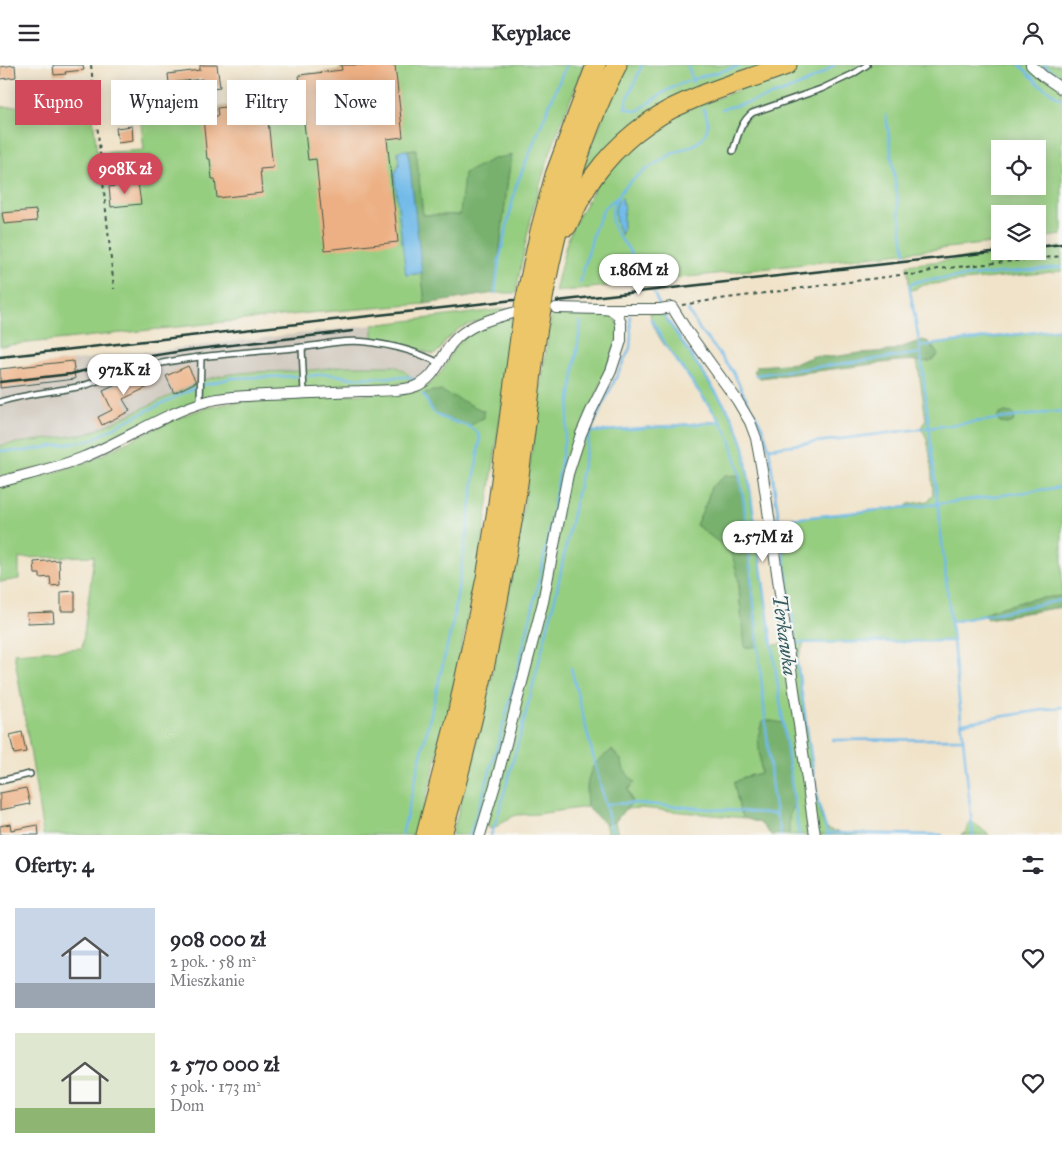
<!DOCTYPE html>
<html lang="pl">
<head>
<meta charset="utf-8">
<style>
  :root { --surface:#fff; --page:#f7f7f7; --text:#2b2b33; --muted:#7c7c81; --accent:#d1495b }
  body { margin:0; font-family:"IM FELL Great Primer",serif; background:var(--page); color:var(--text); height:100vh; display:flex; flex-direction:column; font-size:19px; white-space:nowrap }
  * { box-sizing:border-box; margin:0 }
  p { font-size:16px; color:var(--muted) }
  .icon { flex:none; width:28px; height:28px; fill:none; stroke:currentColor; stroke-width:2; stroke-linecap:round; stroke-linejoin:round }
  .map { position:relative; height:770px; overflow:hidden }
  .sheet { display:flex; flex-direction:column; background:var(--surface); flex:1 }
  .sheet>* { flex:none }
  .banner { position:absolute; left:15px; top:15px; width:500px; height:45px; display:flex; gap:10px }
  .controls { position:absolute; left:991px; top:75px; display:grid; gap:10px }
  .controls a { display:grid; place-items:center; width:55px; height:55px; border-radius:0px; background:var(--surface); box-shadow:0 2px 12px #0003; font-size:25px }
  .price { position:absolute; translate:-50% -42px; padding:0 11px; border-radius:18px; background:#fff; color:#222; font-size:16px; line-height:32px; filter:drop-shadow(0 1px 2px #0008) }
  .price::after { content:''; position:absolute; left:50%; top:30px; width:15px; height:11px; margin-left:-8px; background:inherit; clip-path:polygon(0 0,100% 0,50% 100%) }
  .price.selected { background:var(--accent); color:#fff }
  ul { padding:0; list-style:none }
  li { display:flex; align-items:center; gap:15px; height:125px; padding:0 15px }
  li span { display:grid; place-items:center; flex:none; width:140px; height:100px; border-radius:0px; color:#555 }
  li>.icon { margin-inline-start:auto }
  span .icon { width:60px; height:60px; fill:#fffc; stroke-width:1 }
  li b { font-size:21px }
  h2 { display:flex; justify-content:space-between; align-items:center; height:60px; padding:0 15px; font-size:21px }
  .pill { padding:0 18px; border-radius:0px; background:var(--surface); box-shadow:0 2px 12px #0003; font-size:18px; line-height:45px }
  .pill.selected { background:var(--accent); color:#fff }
  header { display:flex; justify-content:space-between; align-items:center; height:65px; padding:0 15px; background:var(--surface); font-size:22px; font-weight:800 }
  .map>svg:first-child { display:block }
</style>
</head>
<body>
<header><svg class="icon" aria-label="menu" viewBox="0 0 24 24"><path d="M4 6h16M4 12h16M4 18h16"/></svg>Keyplace<svg class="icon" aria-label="person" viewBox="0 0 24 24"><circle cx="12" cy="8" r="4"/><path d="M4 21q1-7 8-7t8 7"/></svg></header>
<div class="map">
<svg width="1062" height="770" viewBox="0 0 1062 770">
  <rect width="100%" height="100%" fill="#f6f6f2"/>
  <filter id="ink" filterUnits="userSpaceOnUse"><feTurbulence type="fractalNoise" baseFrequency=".02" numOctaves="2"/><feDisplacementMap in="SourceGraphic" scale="10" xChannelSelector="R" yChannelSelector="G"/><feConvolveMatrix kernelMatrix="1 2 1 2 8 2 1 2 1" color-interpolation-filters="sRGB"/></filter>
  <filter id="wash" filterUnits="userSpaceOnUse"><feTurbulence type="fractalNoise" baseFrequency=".0096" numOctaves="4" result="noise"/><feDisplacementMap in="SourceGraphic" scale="20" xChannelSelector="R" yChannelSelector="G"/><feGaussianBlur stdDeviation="1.12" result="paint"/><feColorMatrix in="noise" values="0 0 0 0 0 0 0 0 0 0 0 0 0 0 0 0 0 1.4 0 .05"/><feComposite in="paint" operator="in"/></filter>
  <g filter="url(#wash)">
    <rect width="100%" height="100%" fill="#f0e3c9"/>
    <path fill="#cbc3b8" d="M373,260V274L429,287L425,295L429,299L430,303L428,306L419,313L413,315L405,305L400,302L393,301H343L303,306L236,308L218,311L204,315L87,369L0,379V304Z"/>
    <g fill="#96ce80" stroke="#5a865a" fill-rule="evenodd">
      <path d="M341,0H585C565,45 547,93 534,141C527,170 521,199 516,228H495L508,112L512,90L460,150H423L415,84L398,86L406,210L422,208L425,239L309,248L0,281V42L57,39V45L92,42L97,88L144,85L140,50L254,39L256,48L302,43L299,10L341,5Z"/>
      <path d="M626,0H772L691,29L582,116C582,103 589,88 594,75C604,50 614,24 626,0Z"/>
      <path d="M800,0H1062V170L1038,173V149H1000V177L555,227L566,180L573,161L608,100L668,52L772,12ZM1000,84H1038V121H1000Z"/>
      <path d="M1062,182V206L923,220L918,221L916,224L910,225L907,200L1026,186H1038V185Z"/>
      <path d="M513,243L460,263L446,275L440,285L434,289L373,274V260Z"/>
      <path d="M611,245L621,266L582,369L590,367L720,356C708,339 696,322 683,305C672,290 652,267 650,248L662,247L728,345L736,360L744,382L772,580L796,578L780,455L905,442L909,439L928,436L933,430C932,416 931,382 925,369C923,366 922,366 920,364L926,355L919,306L917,296L922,297L938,289L931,280L1062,264V531L1033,534L991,545L984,550L951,557L953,576L804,578L797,597L818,738C819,744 822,757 826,762C834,770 865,768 877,769L865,770H788L789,768V751L795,739L783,658L761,696V708L744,712L734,718L740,746L744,753L641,743L625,744L632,738L628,724L635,718L623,705L621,695L586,727L587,742L537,749L516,750L502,757L493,765L484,760L480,770H452C480,668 504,564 521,459C532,388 541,317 552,246ZM739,410L740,539C739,527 738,497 731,488C721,477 707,469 696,460L707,436L711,422Z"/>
      <path d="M512,252L505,319L481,487L449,643L428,727L415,770H43L34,709L14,588L82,583L94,491L19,493V514L0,517V421L46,410L90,396L143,369L190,348L207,343L235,337L415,326C431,320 440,311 448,296C450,291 452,286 455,282C468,265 492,257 512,252Z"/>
      <path d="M343,301H393C403,303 407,308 413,315L398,319L356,323L228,329L81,389L46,401L0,412V380L87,369L204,315C235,305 268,307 300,306C314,305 329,303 343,301Z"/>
      <path d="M615,757L618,770H608L605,759Z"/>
      <path d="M972,757L977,760L989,770H961L966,767L968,759Z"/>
    </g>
    <g fill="#78b16e" stroke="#4c7751">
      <path d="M416,84L423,150H460L464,108L493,94L512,90L508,112L495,228L425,239L408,85Z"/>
      <path d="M923,275L929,277L933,284L938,289C932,298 925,297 916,296C911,295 905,296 899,296L760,313L756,310L754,305L757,301L797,298L813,291L832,292L860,288L890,286Z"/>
      <path d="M432,326H441L484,346V353L479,355L469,362L444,354L434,348L423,329Z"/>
      <path d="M1005,347L1012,348L1015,352L1013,357L1008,359L1000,358L997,354L998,350Z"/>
      <path d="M739,410L744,439L759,581L745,583L740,539L739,515L732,490L721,479L696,460L707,436L711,422L725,411Z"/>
      <path d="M1062,531V542L987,554L984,550L991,545L1033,534Z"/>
      <path d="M766,655L783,658L795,739L789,751V768L788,770H771L760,758L744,753L740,746L734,718L744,712L761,708L758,672L762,656Z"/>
      <path d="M612,685L621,695L624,705L635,718L628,724L632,738L625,744L615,757L605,759L587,742C586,728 586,709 596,698C600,693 607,689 612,685Z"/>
    </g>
    <g fill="#71bae9" stroke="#487c8e">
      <path d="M408,85L422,208L406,210L394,109L399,100L398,86Z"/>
      <path d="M622,132L623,139L625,142L623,151V166L621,170C615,158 611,141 622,132Z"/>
    </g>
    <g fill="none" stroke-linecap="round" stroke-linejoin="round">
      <g stroke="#71bae9" stroke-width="2.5">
        <path d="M642,0L627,35L625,43L638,46C646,40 654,34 663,28C686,14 714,8 740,1L738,0"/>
        <path d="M688,0L693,17"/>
        <path d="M1020,0L1039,19L1062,35"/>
        <path d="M1044,0L1062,14"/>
        <path d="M722,44C759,35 803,25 834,0"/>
        <path d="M886,50L905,188"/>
        <path d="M645,216C640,206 635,195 629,185C623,175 614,169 612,156C608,125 647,103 670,90C678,85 694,82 701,75C709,66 710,54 703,44"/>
        <path d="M580,218L595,163L604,143L615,134"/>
        <path d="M495,228L499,196L516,121L566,0"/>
        <path d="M654,228L659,239"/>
        <path d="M688,245L700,265L719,288L733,307L742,325L763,364L769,383L796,578L797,597L818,738L828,770"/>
        <path d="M662,247L728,345L736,360L744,382L799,770"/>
        <path d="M651,254L667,282L721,357L730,374L738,402L744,439L773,732L781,770"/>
        <path d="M920,281L1062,264"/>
        <path d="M756,310L921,288"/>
        <path d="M308,311L327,309L336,310L351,313L403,312H410L413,315"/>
        <path d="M203,320L232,313L297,311"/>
        <path d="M590,367L721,357"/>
        <path d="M769,383L1062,346"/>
        <path d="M0,386H24L92,375L120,359L196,322"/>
        <path d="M780,455L938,439L1062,422"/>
        <path d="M951,557L1062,535"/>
        <path d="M796,578L953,576"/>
        <path d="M571,603L613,770"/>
        <path d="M962,658L1062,642"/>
        <path d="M833,675L963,674"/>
        <path d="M606,739L632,738L777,749"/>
        <path d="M829,768L942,770"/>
        <path d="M402,770L453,556L466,475L480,373C474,356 449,359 436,349C430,344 427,335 423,329"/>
        <path d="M470,770C500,679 524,586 544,492C560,414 570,335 581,257"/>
        <path d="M491,770L497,754L521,667L555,534L590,367L630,283L631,270L630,251"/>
        <path d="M973,770L953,576L920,281L909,220L919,216L1062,202"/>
      </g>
    </g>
    <g id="blocks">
      <g fill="#edb084">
        <path d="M15,0L16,12L0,14V2Z"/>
        <path d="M53,0H83L84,5L65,7L66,9L54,10Z"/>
        <path d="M200,0H217L220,22L203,24L202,14L169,18L168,9L200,5Z"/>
        <path d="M341,0H395L403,72L387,74L398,177L325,185L316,94L308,95L299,10L342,5Z"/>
        <path d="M254,39L255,48L267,46L273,103L260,104L262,128L217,133L215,114H212L210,94H207L203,53L218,51L217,43Z"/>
        <path d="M132,61L133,76L118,78L116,63Z"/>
        <path d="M138,118L141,139L111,142L109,122Z"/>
        <path d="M36,145L37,156L4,159L2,148Z"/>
        <path d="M73,296L75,314L0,323V304Z"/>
        <path d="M188,301L196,317L174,328L166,311Z"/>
        <path d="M148,307L154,319L123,334L130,346L102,360L98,352L112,345L103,326L133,312L134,314Z"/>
        <path d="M59,495L60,520L51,521L50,512L40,513V509H35L34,497Z"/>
        <path d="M75,526V546H61V527Z"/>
        <path d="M53,547L54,557L28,558L27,548Z"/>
        <path d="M22,667L26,687L14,689L10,670Z"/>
        <path d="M26,723L30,739L0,745V728Z"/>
        <path d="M10,759L11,765L38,760L39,770H0V761Z"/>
      </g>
    </g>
  </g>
  <g filter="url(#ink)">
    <use href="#blocks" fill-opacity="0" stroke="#3e564a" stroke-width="1"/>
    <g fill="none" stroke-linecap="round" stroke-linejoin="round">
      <g stroke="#3e564a" stroke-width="8">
        <g id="lane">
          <path d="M733,86C738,71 740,58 752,48L821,24L853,9L867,0"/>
          <path d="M302,282L304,328"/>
          <path d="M0,337C28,328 54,327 82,321C91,319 99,315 107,312C119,308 132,305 144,302C196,289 250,288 303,282C324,280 345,274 367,277C392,280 418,287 439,298"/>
          <path d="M200,339L201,292"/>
          <path d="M0,716L30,709"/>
        </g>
      </g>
      <g stroke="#3e564a" stroke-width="12">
        <g id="street">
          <path d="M1031,0L1043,11L1062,24"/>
          <path d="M608,244H660L672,242L687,266L737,335L750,357L756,373L763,411L815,770"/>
          <path d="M0,417C28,409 57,403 84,392C126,375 164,348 208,336C226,331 247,331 265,330C297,329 328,327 360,326C376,325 402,327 416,321C435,314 441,292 452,278C467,260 491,254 512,248"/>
          <path d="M480,770L496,717L543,537L568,409L581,369L591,346L611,306L621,276V259L618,250L611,245L603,244L556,243"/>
        </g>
      </g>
      <g stroke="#3e564a" stroke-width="21">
        <g id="highway">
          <path d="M567,161C575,144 583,126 594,111C617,79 650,52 686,37C718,22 753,13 787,0"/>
          <path d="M426,770L456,655L486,513L498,438L524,242L540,166L555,110L596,0"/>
          <path d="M442,770C473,662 497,551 515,440C520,404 525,369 529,333C532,310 534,286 538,262C553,172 575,82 617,0"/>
        </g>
      </g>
      <g stroke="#3e564a" stroke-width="2" stroke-dasharray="4 4" stroke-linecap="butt">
        <path d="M91,0L114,224"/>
        <path d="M682,240L713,235L908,209L916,210L938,204L1062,191"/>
      </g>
      <use href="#lane" stroke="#fff" stroke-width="5"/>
      <use href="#street" stroke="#fff" stroke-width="10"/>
      <use href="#highway" stroke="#ecc669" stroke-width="19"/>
      <g stroke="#1f3d34" stroke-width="2.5">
        <path d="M1038,182L1062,179"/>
        <path d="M557,236L1001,186"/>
        <path d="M0,292L514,235"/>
        <path d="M0,317L71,309L126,295L189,285L353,266"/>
      </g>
    </g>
  </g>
  <g text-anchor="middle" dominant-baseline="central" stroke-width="4.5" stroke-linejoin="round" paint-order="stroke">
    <g font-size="20" font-style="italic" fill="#345c61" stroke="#f6f6f2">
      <text transform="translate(785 570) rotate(82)">Terkawka</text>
    </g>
  </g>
</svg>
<div class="controls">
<a><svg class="icon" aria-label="locate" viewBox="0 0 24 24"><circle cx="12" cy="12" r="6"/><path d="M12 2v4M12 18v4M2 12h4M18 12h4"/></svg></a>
<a><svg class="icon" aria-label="layers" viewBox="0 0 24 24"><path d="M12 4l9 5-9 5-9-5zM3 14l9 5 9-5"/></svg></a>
</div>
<b class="price selected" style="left:125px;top:130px">908K zł</b>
<b class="price" style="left:639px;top:231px">1.86M zł</b>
<b class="price" style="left:124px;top:331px">972K zł</b>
<b class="price" style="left:763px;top:498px">2.57M zł</b>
<div class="banner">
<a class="pill selected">Kupno</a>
<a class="pill">Wynajem</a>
<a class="pill">Filtry</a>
<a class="pill">Nowe</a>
</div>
</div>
<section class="sheet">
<h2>Oferty: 4<svg class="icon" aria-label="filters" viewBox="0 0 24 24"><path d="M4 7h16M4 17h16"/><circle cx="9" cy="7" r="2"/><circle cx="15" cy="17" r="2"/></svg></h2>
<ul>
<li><span style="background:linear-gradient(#c9d6e8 75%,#9aa5b1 0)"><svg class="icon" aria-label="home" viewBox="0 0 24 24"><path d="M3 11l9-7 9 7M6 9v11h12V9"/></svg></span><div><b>908 000 zł</b><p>2 pok. · 58 m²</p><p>Mieszkanie</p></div><svg class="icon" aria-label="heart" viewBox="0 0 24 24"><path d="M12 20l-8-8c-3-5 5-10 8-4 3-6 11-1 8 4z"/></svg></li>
<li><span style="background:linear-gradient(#dfe7d0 75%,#8fb573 0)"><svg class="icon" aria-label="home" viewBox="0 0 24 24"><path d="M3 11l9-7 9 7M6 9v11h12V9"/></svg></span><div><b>2 570 000 zł</b><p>5 pok. · 173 m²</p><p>Dom</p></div><svg class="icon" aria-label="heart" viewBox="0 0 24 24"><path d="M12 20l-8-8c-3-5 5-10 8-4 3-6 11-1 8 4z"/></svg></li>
</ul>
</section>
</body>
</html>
